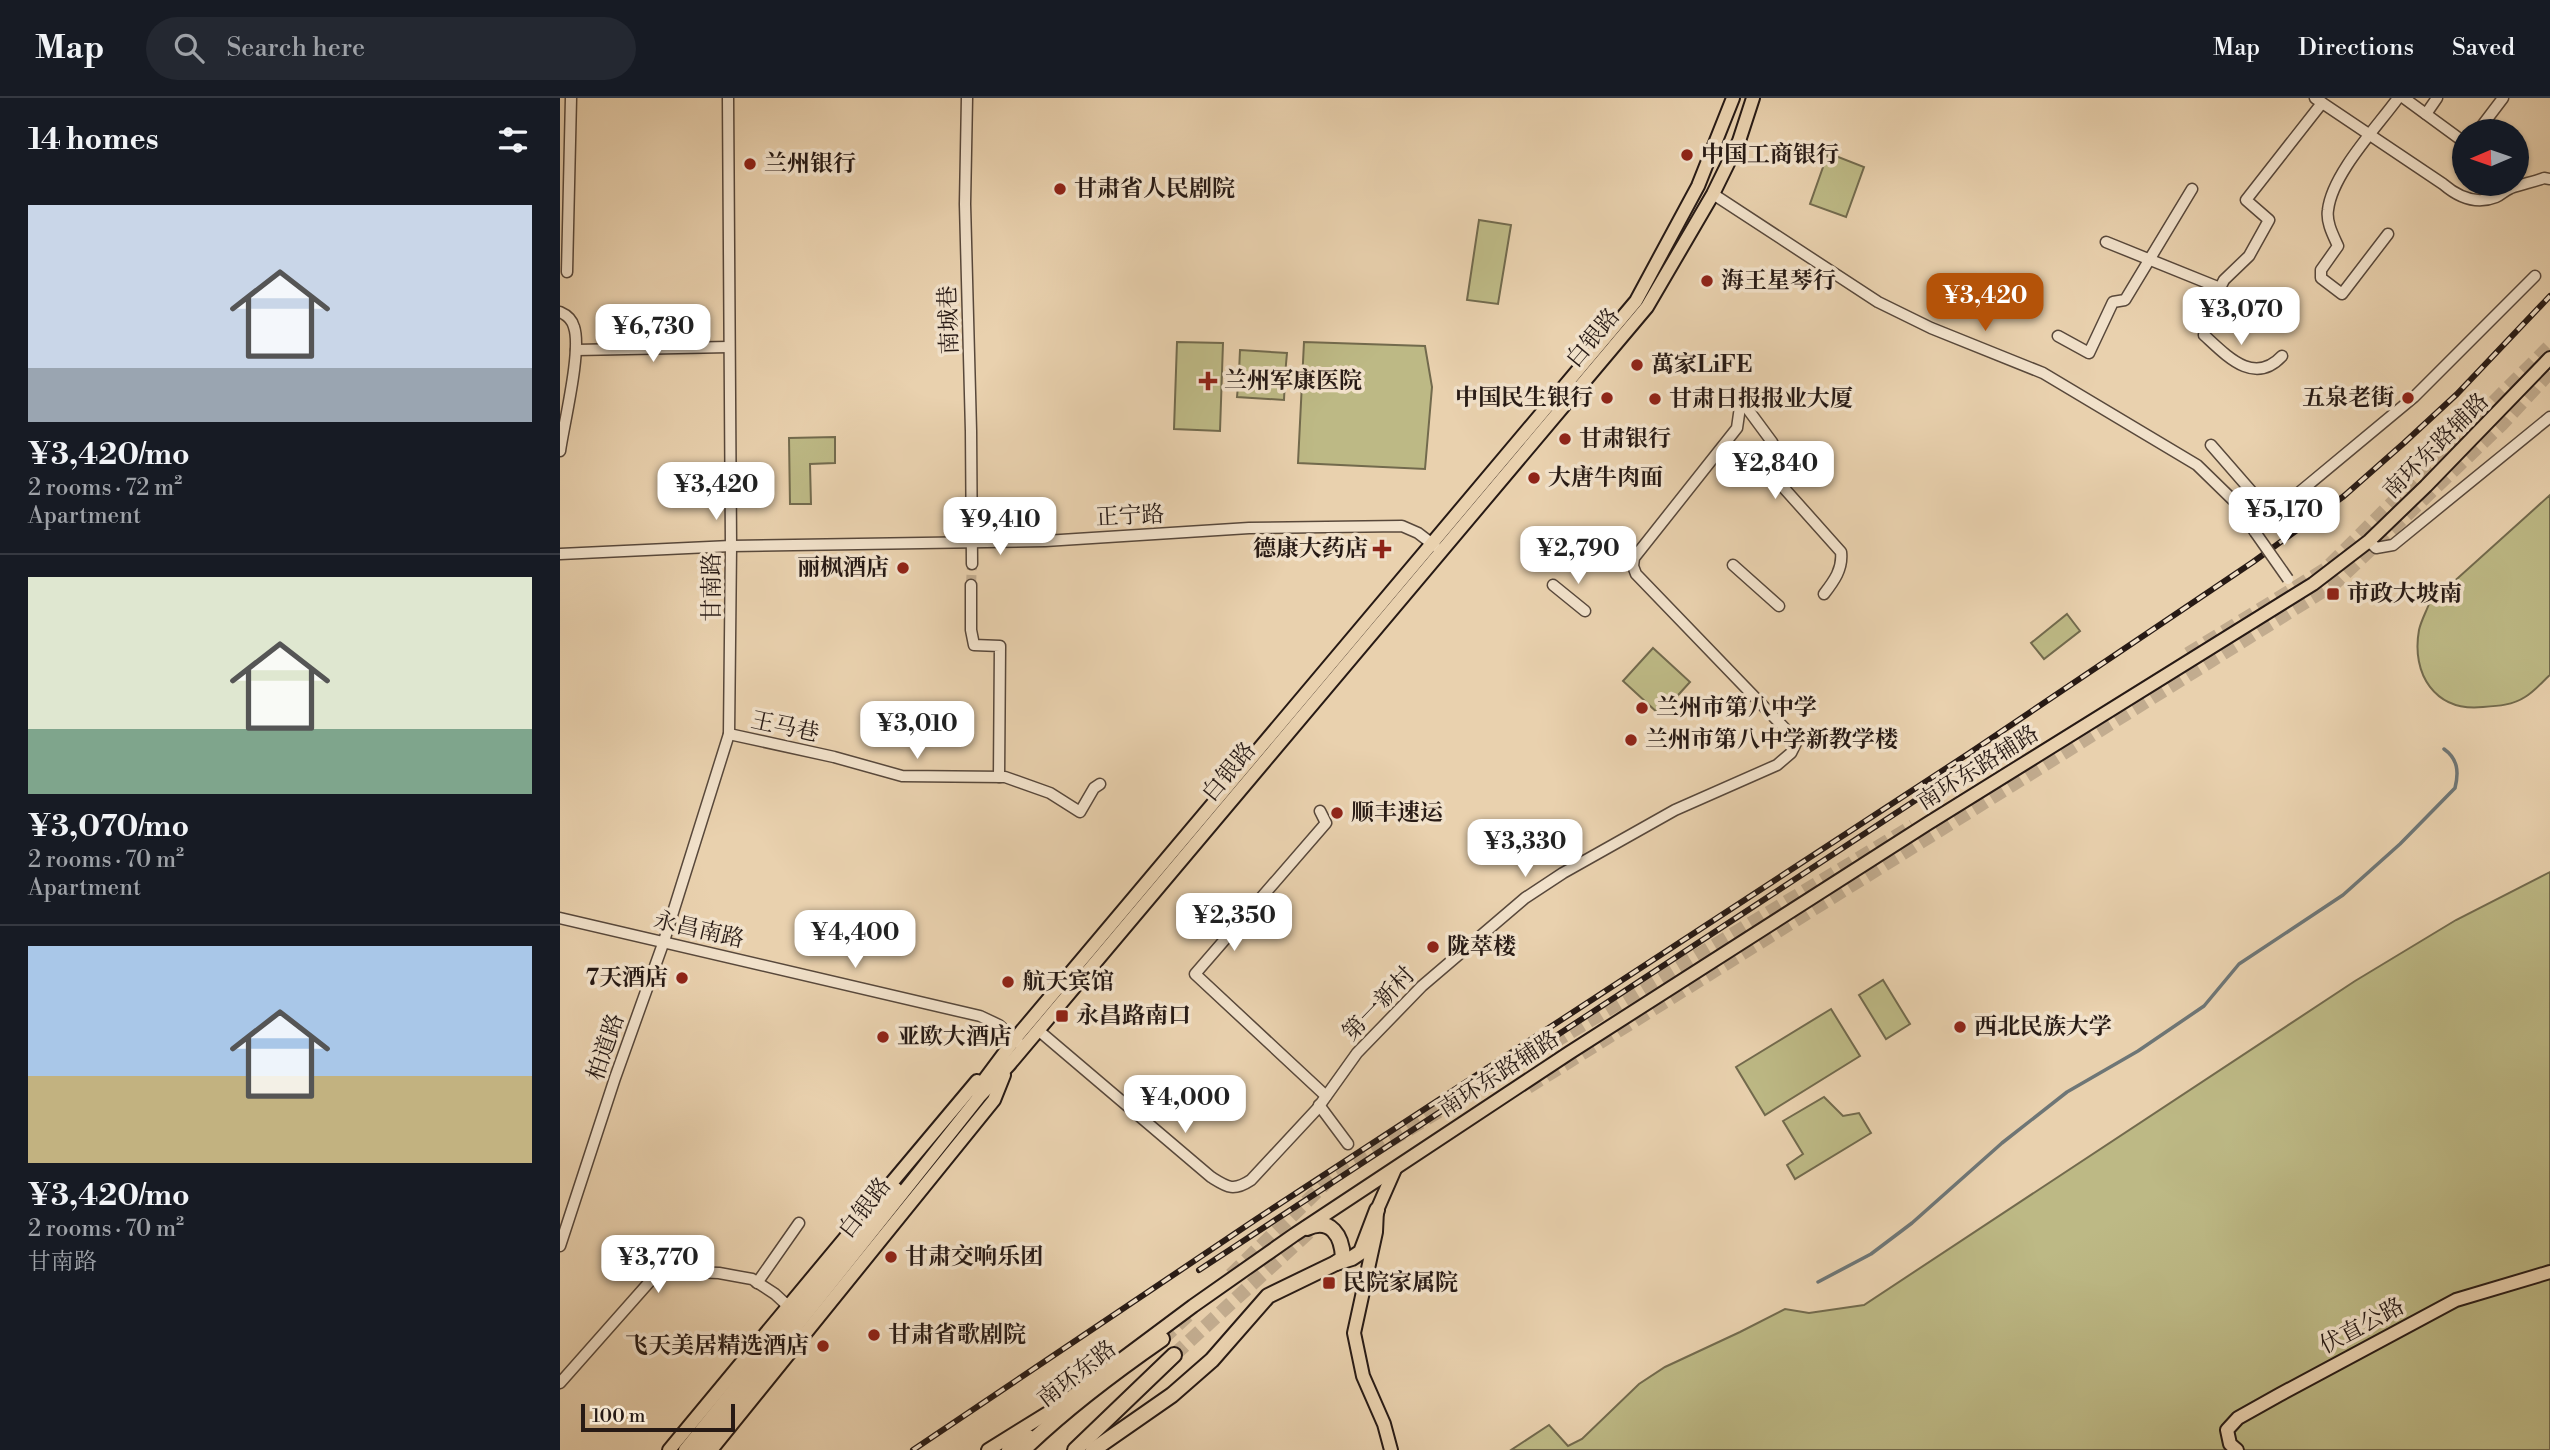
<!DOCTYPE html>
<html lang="en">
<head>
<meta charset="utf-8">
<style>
  :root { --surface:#171b24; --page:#242831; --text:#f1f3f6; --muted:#9ea1a6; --line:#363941; --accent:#b45309 }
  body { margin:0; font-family:"Libre Bodoni","Noto Serif SC",serif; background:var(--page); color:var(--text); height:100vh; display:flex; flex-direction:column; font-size:26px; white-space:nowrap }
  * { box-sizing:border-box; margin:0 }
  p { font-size:23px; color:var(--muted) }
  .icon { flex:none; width:38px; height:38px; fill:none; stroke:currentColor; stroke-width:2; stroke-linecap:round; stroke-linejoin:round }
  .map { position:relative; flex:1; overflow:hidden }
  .side { display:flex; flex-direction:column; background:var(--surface); width:560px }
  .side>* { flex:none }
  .needle { width:46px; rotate:268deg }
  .tools { position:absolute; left:1892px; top:21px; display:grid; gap:14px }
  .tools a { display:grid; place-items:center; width:77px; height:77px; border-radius:50%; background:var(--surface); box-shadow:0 2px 5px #0004; font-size:35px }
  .scale { position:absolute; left:21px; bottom:18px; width:154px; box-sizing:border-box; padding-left:7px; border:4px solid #271a15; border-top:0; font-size:19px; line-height:24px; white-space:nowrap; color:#271a15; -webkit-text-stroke:5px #f1e1ca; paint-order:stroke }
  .price { position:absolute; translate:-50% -60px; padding:0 16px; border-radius:14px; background:#fff; color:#222; font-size:23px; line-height:46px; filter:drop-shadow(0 2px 4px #0008) }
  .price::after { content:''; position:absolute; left:50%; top:42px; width:21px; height:16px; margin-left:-10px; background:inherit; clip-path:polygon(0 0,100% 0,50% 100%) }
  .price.selected { background:var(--accent); color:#fff }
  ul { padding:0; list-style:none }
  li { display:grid; align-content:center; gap:14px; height:371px; padding:0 28px }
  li+li { border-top:2px solid var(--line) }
  li span { display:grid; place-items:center; height:217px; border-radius:0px; color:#555 }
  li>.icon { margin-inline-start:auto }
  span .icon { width:126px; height:126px; fill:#fffc; stroke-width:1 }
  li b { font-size:30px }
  h2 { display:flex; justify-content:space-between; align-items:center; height:84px; padding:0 28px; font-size:30px }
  header { display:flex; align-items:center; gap:42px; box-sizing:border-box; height:98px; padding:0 35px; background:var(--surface); border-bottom:2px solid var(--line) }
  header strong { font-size:33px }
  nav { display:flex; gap:38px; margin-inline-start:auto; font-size:24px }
  .search { width:490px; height:63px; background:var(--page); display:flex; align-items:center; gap:18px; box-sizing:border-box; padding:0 24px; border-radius:38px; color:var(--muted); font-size:26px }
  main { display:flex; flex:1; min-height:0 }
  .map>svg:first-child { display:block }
</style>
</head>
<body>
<header>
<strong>Map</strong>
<div class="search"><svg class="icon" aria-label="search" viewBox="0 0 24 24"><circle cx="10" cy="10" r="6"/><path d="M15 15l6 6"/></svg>Search here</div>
<nav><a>Map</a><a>Directions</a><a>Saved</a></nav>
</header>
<main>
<section class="side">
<h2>14 homes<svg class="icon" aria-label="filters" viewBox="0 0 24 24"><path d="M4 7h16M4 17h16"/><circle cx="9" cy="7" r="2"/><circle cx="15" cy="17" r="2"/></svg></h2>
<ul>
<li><span style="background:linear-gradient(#c9d6e8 75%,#9aa5b1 0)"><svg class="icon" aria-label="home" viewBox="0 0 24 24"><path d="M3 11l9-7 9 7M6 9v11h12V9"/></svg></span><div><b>¥3,420/mo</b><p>2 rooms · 72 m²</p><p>Apartment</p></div></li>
<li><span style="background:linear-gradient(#dfe7d0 70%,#7fa58c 0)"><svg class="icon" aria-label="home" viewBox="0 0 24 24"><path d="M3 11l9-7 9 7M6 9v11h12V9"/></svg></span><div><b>¥3,070/mo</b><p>2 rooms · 70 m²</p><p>Apartment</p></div></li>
<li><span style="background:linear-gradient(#a9c7e8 60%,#c2b280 0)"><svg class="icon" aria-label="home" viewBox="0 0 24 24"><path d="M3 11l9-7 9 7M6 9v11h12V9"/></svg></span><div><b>¥3,420/mo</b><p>2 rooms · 70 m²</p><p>甘南路</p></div></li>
</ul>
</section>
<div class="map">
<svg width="1990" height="1352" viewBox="0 0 1990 1352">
  <rect width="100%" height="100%" fill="#e9d1ae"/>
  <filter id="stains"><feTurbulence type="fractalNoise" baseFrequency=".00286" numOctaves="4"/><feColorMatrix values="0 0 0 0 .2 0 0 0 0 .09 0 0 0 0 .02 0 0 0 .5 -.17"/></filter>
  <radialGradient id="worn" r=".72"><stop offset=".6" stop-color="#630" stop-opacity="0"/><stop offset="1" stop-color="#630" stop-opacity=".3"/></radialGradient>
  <g fill="#bdb985" stroke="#726a4d" stroke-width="2">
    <path d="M1268,55L1304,69L1286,119L1250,106Z"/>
    <path d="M919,122L951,127L938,206L907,202Z"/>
    <path d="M617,244L663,245L660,333L614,331Z"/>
    <path d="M744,244L865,248L872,289L865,371L738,365Z"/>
    <path d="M680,252L727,255L725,277L679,274Z"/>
    <path d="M679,277L725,280L724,302L677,299Z"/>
    <path d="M275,339V365L250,366L251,406H230L229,340Z"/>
    <path d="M1990,397V577C1982,584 1974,594 1965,599C1953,607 1938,608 1923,609C1875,614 1851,576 1859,532C1861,523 1866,514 1869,506Z"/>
    <path d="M1507,516L1520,533L1484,561L1471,545Z"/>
    <path d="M1093,550L1130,584L1100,617L1063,583Z"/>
    <path d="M1990,774V1352H951L989,1327L1008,1348L1022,1341L1079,1286L1105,1269L1180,1234L1225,1211L1249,1215L1304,1207L1795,883L1896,822Z"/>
    <path d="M1323,882L1350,926L1326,941L1299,897Z"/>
    <path d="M1271,911L1300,958L1205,1017L1176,969Z"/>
    <path d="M1264,999L1283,1018L1299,1015L1311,1035L1235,1081L1227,1067L1243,1056L1223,1023Z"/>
  </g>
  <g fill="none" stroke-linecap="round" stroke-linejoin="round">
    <path stroke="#6e7676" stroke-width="3.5" d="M1258,1184L1311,1156L1352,1125L1442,1045L1507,994L1578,953L1644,908L1679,866L1783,797L1840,746L1895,690C1899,674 1898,661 1884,651"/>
    <path stroke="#c2ac8f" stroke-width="10" stroke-dasharray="10 5" stroke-linecap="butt" d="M411,487L412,466"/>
    <g stroke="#c2ac8f" stroke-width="14" stroke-dasharray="14 7" stroke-linecap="butt">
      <path d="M1628,556L1766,471L1990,248"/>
      <path d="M968,989L1774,486L1941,327L1990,274"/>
      <path d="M671,1177L776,1075L1353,728"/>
      <path d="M602,1241L628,1217"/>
      <path d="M614,1257L760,1124"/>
    </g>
    <g stroke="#58483b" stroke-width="13">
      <g id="minor">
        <path d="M407,0L405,106L411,333L412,466"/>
        <path d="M1755,0L1883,86C1898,99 1916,107 1936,99C1941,97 1945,92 1951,90C1962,86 1973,84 1984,80L1990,81"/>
        <path d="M1844,0L1904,44"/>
        <path d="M1866,16L1877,0"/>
        <path d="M1918,33L1943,0"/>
        <path d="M1153,96L1318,204L1371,230L1483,275L1637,367L1675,404L1695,434"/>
        <path d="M1828,136L1782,196L1761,180V172L1778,148C1773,137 1766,124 1768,112C1772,76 1817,29 1838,0"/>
        <path d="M1546,144L1660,190"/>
        <path d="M7,174L11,0"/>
        <path d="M0,214C7,217 12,221 14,229C22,252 4,325 0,353"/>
        <path d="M1498,238L1529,255L1553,204L1565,202L1632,91"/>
        <path d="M16,252L169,249"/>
        <path d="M1722,258C1694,288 1667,258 1644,237L1653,204L1664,182L1689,158L1709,122L1686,102L1762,5"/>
        <path d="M1181,302L1212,344L1218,357L1215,380L1281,454C1283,471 1274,483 1264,496"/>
        <path d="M1651,347L1712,417L1854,299L1975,178"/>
        <path d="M1809,443L1816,450L1833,447L1990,319"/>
        <path d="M0,456L171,448L485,443L689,430L842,428L858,435L875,448"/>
        <path d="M1173,467L1219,508"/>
        <path d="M411,487V532L414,547L440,548L439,679"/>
        <path d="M993,487L1025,513"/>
        <path d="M169,636L274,659L342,678L445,679L490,695L520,714L534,690L540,686"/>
        <path d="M760,713L766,725L635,876L766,998"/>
        <path d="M0,820L420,918L439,927L459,945"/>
        <path d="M478,932L651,1079C667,1089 673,1094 691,1082L757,1011L797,955L862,888L965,800L1003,775L1115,712L1217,667L1231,655L1237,643L1076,476L1073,468L1074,460L1177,330L1181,302"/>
        <path d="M759,1007L788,1046"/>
        <path d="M0,1148L55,980L104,843L169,636L171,448L168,0"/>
        <path d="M197,1185L239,1125"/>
        <path d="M0,1285L92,1181L105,1173L159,1175L192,1181L215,1196L228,1208"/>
      </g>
    </g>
    <g stroke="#271a15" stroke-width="16">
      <g id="major">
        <path d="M416,993L454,942L1076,203L1138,88L1173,0"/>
        <path d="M323,1095L417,983"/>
        <path d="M109,1352L295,1128"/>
        <path d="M125,1352L336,1091"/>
        <path d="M138,1352L419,999L449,967L1087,209L1153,96L1179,43L1193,0"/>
        <path d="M151,1352L434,1002L444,977"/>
        <path d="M428,1352L499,1308L633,1208L734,1137L1009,955L1367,726L1753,486L1809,443L1866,388L1990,260"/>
        <path d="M831,1352L824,1326L803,1278L794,1235L816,1134L817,1112L835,1071"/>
        <path d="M1677,1352L1670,1346L1667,1332L1678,1320L1719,1297L1896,1202L1990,1174"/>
      </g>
    </g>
    <g stroke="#271a15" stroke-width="18">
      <g id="highway">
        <path d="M747,1130C771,1119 782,1138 783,1160L776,1165"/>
        <path d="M449,1352L468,1339"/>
        <path d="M463,1352C506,1310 553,1275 602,1241"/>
        <path d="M515,1352L614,1257"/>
        <path d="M533,1352L612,1297L652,1262L708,1198L776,1165L792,1160L801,1154L817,1112"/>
      </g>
    </g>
    <use href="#minor" stroke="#f1e1ca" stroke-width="10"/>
    <use href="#major" stroke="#e9d1ae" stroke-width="12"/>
    <use href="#highway" stroke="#e9d1ae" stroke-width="14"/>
    <g stroke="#271a15" stroke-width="6">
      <g id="rail">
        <path d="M639,1172L1362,698"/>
        <path d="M353,1352L695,1122L1408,656L1693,464L1784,398L1844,345L1897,296L1990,198"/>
      </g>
    </g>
    <use href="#rail" stroke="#f1e1ca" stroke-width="3.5" stroke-dasharray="10" stroke-linecap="butt"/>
    <g stroke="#58483b" stroke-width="13" stroke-linecap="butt">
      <path id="minor-bridge" d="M1695,434L1728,481"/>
    </g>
    <use href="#minor-bridge" stroke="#f1e1ca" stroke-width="10"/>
  </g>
  <g fill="#8f2418" stroke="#f1e1ca" stroke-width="2.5">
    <circle cx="1127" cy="57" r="7"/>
    <circle cx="190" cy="66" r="7"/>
    <circle cx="500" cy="91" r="7"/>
    <circle cx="1147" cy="183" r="7"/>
    <circle cx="1077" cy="267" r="7"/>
    <path d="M644.5 272.5h7v7h7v7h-7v7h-7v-7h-7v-7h7z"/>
    <circle cx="1047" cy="300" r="7"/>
    <circle cx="1848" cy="300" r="7"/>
    <circle cx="1095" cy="301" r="7"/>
    <circle cx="1005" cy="341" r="7"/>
    <circle cx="974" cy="380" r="7"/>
    <path d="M818.5 440.5h7v7h7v7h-7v7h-7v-7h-7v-7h7z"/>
    <circle cx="343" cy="470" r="7"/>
    <rect x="1766" y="489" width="14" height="14" rx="3.5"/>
    <circle cx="1082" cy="610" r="7"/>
    <circle cx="1071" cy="642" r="7"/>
    <circle cx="777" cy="715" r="7"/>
    <circle cx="873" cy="849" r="7"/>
    <circle cx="122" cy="880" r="7"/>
    <circle cx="448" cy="884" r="7"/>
    <rect x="495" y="911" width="14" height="14" rx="3.5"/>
    <circle cx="1400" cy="929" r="7"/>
    <circle cx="323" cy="939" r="7"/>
    <circle cx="331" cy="1159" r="7"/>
    <rect x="762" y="1178" width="14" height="14" rx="3.5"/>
    <circle cx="314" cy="1237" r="7"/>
    <circle cx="263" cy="1248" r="7"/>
  </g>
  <g text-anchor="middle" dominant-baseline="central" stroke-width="7" stroke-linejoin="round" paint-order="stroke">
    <g font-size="23" font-weight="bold" fill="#271a15" stroke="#f1e1ca" text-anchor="start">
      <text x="1141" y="57">中国工商银行</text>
      <text x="204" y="66">兰州银行</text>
      <text x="514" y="91">甘肃省人民剧院</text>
      <text x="1161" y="183">海王星琴行</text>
      <text x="1091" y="267">萬家LiFE</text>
      <text x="664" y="283">兰州军康医院</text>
      <text x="1033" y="300" text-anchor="end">中国民生银行</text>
      <text x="1834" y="300" text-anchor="end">五泉老街</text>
      <text x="1109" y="301">甘肃日报报业大厦</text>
      <text x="1019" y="341">甘肃银行</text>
      <text x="988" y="380">大唐牛肉面</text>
      <text x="808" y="451" text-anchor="end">德康大药店</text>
      <text x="329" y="470" text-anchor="end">丽枫酒店</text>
      <text x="1787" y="496">市政大坡南</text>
      <text x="1096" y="610">兰州市第八中学</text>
      <text x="1085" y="642">兰州市第八中学新教学楼</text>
      <text x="791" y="715">顺丰速运</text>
      <text x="887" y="849">陇萃楼</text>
      <text x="108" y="880" text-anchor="end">7天酒店</text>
      <text x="462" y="884">航天宾馆</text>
      <text x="516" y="918">永昌路南口</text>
      <text x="1414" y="929">西北民族大学</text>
      <text x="337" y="939">亚欧大酒店</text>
      <text x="345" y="1159">甘肃交响乐团</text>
      <text x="783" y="1185">民院家属院</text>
      <text x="328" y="1237">甘肃省歌剧院</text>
      <text x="249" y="1248" text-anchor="end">飞天美居精选酒店</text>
    </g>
    <g font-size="23" fill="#271a15" stroke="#f1e1ca">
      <text transform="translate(389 222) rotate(-92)">南城巷</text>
      <text transform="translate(1033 240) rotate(-50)">白银路</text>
      <text transform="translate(1876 348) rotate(-45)">南环东路辅路</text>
      <text transform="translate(570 418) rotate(-3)">正宁路</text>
      <text transform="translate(152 489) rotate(-90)">甘南路</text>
      <text transform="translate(225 629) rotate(12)">王马巷</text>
      <text transform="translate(1418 670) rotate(-32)">南环东路辅路</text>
      <text transform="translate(669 674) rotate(-50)">白银路</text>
      <text transform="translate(139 832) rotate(13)">永昌南路</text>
      <text transform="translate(819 906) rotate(-46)">第一新村</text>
      <text transform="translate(46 949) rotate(-71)">柏道路</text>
      <text transform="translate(939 976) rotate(-33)">南环东路辅路</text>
      <text transform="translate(305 1110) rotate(-52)">白银路</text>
      <text transform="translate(1802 1228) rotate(-28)">伏直公路</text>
      <text transform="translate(517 1276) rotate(-38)">南环东路</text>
    </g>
  </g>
  <rect width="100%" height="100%" filter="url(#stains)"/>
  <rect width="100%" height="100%" fill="url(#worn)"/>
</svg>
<div class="tools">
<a><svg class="needle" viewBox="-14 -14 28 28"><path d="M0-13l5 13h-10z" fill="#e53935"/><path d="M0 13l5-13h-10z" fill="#9ea1a6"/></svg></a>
</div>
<div class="scale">100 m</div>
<b class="price selected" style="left:1425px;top:235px">¥3,420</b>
<b class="price" style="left:1681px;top:249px">¥3,070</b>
<b class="price" style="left:93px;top:266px">¥6,730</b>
<b class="price" style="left:1215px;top:403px">¥2,840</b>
<b class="price" style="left:156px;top:424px">¥3,420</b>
<b class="price" style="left:1724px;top:449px">¥5,170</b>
<b class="price" style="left:440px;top:459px">¥9,410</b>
<b class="price" style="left:1018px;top:488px">¥2,790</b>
<b class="price" style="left:357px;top:663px">¥3,010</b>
<b class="price" style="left:965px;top:781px">¥3,330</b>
<b class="price" style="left:674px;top:855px">¥2,350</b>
<b class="price" style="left:295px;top:872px">¥4,400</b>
<b class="price" style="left:625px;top:1037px">¥4,000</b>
<b class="price" style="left:98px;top:1197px">¥3,770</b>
</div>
</main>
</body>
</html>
